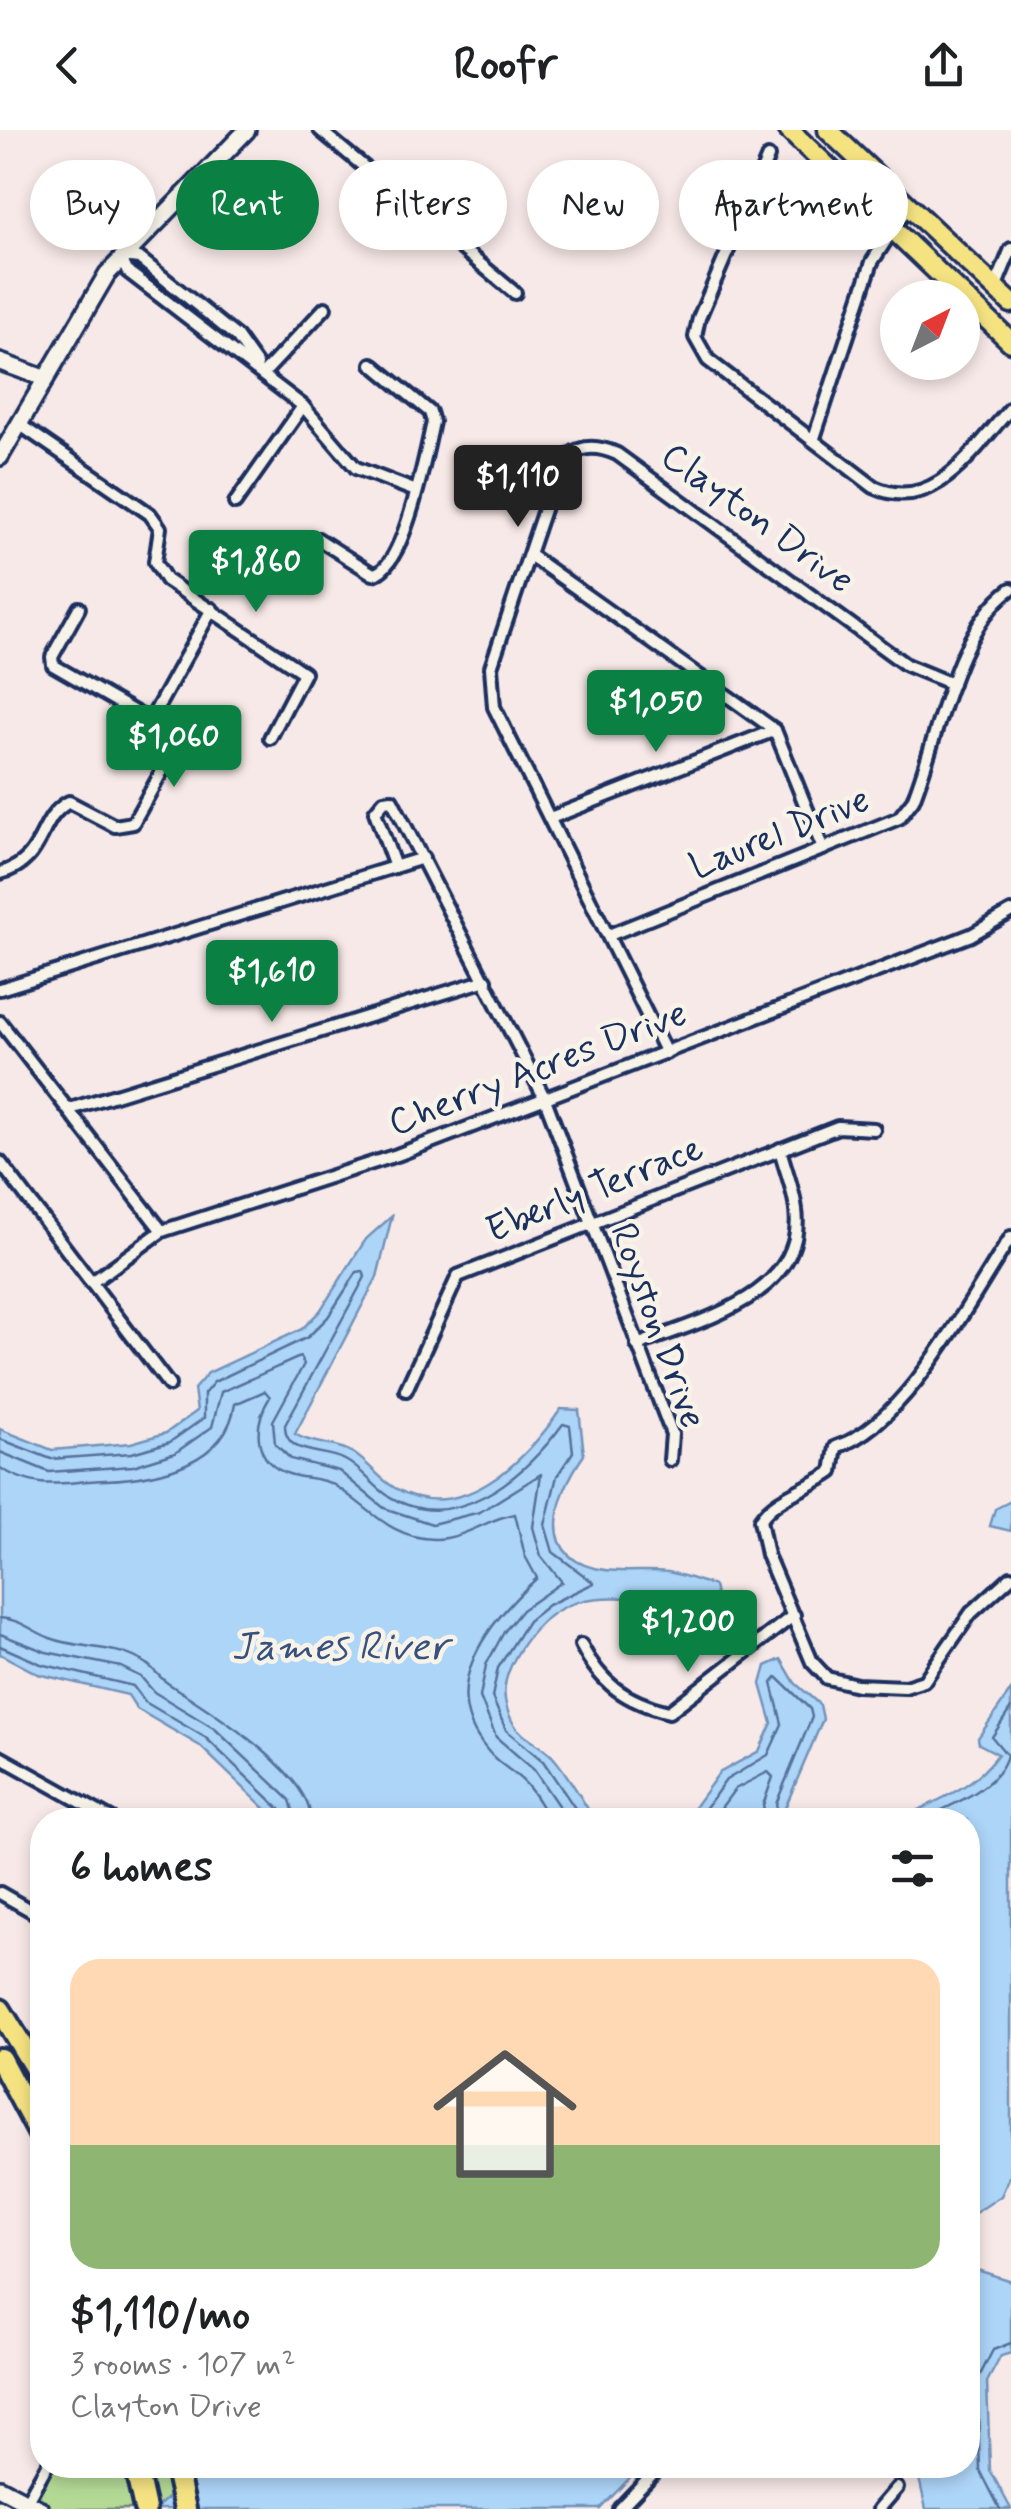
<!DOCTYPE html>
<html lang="en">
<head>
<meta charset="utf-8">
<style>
  :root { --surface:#fff; --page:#f6f6f6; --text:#202124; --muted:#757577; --line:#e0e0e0; --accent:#0b8043 }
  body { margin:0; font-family:Mynerve,sans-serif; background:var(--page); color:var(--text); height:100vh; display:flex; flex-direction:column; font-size:38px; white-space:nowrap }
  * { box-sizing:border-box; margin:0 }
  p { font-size:32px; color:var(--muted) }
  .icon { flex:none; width:55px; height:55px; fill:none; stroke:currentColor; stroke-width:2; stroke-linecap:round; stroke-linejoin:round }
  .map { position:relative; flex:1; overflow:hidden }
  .sheet { position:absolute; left:30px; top:1678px; width:950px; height:670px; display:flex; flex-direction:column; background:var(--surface); border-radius:40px; box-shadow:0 5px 15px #0003 }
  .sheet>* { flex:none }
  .banner { position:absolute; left:30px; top:30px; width:952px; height:90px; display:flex; gap:20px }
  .needle { width:65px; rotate:42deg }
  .tools { position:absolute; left:880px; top:150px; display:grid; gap:20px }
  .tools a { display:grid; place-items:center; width:100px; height:100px; border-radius:50%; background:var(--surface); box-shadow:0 5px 15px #0003; font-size:50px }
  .price { position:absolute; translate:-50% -85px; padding:0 22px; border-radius:10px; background:var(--accent); color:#fff; font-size:32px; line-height:65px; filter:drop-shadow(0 2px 5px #0008) }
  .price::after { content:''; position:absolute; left:50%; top:60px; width:30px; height:22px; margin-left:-15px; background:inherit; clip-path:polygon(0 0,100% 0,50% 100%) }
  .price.current { background:#222; color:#fff }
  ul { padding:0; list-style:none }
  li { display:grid; align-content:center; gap:20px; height:530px; padding:0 40px }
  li+li { border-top:2px solid var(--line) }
  li span { display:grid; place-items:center; height:310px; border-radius:30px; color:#555 }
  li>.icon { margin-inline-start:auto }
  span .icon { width:180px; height:180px; fill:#fffc; stroke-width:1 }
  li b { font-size:42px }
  h2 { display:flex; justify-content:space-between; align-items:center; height:120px; padding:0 40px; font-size:42px }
  .pill { padding:0 35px; border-radius:45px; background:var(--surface); box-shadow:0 5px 15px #0003; font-size:35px; line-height:90px }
  .pill.current { background:var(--accent); color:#fff }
  header { display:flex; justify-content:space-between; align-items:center; height:130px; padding:0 40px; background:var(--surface); font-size:45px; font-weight:800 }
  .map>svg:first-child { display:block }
</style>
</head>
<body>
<header><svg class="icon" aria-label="back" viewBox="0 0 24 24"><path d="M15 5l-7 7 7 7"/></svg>Roofr<svg class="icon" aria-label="share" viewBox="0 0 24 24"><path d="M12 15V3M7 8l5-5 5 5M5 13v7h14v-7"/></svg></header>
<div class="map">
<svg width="1011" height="2379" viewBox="0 0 1011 2379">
  <rect width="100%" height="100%" fill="#f7e9e7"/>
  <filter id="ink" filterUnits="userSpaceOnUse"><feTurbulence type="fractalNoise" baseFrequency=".01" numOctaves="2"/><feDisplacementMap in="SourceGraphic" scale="20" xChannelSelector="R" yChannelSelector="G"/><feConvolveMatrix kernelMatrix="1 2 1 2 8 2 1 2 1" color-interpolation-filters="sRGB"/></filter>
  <g filter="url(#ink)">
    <path fill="#b4d995" stroke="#68847a" stroke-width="2.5" d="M46,2335H195L194,2345L155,2379H38L25,2373Z"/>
    <g fill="#add5f8" stroke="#7393ba" stroke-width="2.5">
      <path d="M392,1086L377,1147L295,1304C311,1315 336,1312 353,1323C369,1333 379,1349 395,1358C462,1396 525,1331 561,1279L579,1280L584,1325C555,1366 534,1430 605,1440C626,1443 648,1439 668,1442C684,1445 699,1451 714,1456L716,1466L707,1473C630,1474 564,1441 516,1526C503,1549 500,1567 512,1591C521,1608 539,1613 552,1626C569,1645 581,1669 595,1690H277L200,1616L137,1579L128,1565L38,1544L0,1524V1299L52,1320L131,1313L166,1303L197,1281L194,1259L208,1243L302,1199L320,1181L366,1109Z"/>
      <path d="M1011,1371V1401L990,1396L995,1379Z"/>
      <path d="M781,1529L795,1553L820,1575L823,1589L785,1678L790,1687L804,1690H685L719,1643L759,1621L772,1593L761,1554L766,1536Z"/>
      <path d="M1011,1560V2044L1001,2066L968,2088V1690H897C933,1672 974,1659 998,1624L979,1614L978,1608Z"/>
      <path d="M968,2137L1011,2151V2223L1001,2226L987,2252L990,2340L1011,2379H926L916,2335H968Z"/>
      <path d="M195,2335H642L600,2379H155L194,2345Z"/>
    </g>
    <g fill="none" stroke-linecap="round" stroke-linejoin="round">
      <g stroke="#55719c" stroke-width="2.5">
        <path d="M0,1309L51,1329L132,1323L170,1312L204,1288V1264L214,1252L308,1207L328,1187L357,1142L363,1141L365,1147L285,1295C284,1327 324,1318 345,1330C361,1338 372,1355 387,1365C454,1408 524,1347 563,1294L570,1296L573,1322L557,1346L545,1395L553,1422L594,1453L548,1475L528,1491L498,1538L492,1567L506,1600L543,1631L583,1690"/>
        <path d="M0,1322L49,1342L133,1336L175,1323L212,1297L221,1262L300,1227L304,1234L273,1291L275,1314L291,1329L339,1341L384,1378L432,1394L480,1382L541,1344L533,1397L541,1426L562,1452L522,1480L504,1502L486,1535L480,1567L496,1607L534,1640L568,1690"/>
        <path d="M0,1338C43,1363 61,1351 106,1350C158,1348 226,1334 235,1274L265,1261L270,1267C253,1294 252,1332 289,1344C303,1349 320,1347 334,1355C368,1376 390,1409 435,1409C465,1409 488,1388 515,1384L525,1426L537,1448C490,1491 433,1558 488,1621C498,1634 512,1640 523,1651C534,1661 542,1678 550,1690"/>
        <path d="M0,1488C20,1489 32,1501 50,1508C79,1519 113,1515 140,1530C153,1536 158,1547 169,1554C207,1579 310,1641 311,1690"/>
        <path d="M0,1504L46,1522L121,1537L141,1547L154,1562L215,1599L290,1670L296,1690"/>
        <path d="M0,1516L41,1534L133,1556L145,1572L206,1608L280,1679L284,1690"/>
        <path d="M697,1690L726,1650L768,1625L782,1594L772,1553L777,1547L810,1579L812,1587L776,1674L780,1690"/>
        <path d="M712,1690L735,1659L768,1642L773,1647L763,1675L766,1690"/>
        <path d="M920,1690C948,1677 999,1658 1007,1625L992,1607L1011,1578"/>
        <path d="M1000,2379L980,2340L977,2251L993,2220L1011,2213"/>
      </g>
      <g stroke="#1b2f5e" stroke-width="18">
        <g id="street">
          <path d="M320,0L515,163"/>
          <path d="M768,27L699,188L695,207L708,230L874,357C935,385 974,318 1011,278"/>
          <path d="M120,126L127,141L303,276L356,338L416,361"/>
          <path d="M122,126L139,128L237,207L257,235"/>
          <path d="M995,158L1011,119"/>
          <path d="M263,244L325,178"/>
          <path d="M19,294L150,384L160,398L155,432L166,450L304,543L270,608"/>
          <path d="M814,308L872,132L908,76"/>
          <path d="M235,373L303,276"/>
          <path d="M318,409L373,444C404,440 426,323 433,292L430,282L372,234"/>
          <path d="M531,426L775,600L823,719"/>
          <path d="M79,478L52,527L53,535L199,619"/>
          <path d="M150,591L212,479"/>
          <path d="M553,687L775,600"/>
          <path d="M395,737L375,682L384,671L392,670L545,969L672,1304L670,1330"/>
          <path d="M0,743C47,731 36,689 69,672L115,696L133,693L180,609"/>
          <path d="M609,805L899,688L913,670C938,608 955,499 1011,459"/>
          <path d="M0,859L423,728"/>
          <path d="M0,892L162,1101"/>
          <path d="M666,923L494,577L491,537L559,335C576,315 594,314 617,324L906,535L952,554"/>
          <path d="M70,979L486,850"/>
          <path d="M0,1032L169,1255"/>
          <path d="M1011,1107C971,1167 906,1295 836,1317L832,1342C808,1359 776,1366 760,1390L767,1425L812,1532L827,1548L857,1555L905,1557L924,1551L971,1483L1011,1447"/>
          <path d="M91,1153L162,1101L397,1025L971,805L1011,782"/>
          <path d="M637,1215C698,1191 807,1166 796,1080C794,1060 785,1039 780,1019"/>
          <path d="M406,1260L458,1146L838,997L874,999"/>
          <path d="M581,1515C601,1554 626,1572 669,1582L794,1485"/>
          <path d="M0,1627L113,1690"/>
          <path d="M0,1763L42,1787"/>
          <path d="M22,2379L47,2335"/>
          <path d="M619,2379L661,2335"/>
          <path d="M879,2379L897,2358"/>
        </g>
      </g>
      <g stroke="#1b2f5e" stroke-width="22">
        <g id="secondary">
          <path d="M0,232L44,248"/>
          <path d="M0,327L107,144L247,0"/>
          <path d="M0,2358L40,2379"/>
          <path d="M0,2378L3,2379"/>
        </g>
      </g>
      <g stroke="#1b2f5e" stroke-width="25">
        <g id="primary">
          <path d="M789,0L1011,212"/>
          <path d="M828,0L1011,173"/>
        </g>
      </g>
      <g stroke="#1b2f5e" stroke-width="28">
        <g id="highway">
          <path d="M0,1880L42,1949"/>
          <path d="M0,1929L42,2008"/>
          <path d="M135,2335L145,2379"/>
          <path d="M175,2335L185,2379"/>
        </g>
      </g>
      <use href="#street" stroke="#f7f3e8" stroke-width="10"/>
      <use href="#secondary" stroke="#f7f3e8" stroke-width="15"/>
      <use href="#primary" stroke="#f5e382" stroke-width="18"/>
      <use href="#highway" stroke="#f5e382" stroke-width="20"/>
    </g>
  </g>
  <g text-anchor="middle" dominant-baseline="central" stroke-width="9" stroke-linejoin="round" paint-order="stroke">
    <g font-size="38" fill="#1b2f5e" stroke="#f7f3e8">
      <text transform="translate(757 389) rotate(36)">Clayton Drive</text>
      <text transform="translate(780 704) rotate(-22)">Laurel Drive</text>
      <text transform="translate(538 939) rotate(-21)">Cherry Acres Drive</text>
      <text transform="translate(595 1060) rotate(-22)">Eberly Terrace</text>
      <text transform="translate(657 1196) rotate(70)">Royston Drive</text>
    </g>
    <g font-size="40" font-style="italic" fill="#38507d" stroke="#f7f3e8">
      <text x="340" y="1518">James River</text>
    </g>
  </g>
</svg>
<div class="tools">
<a><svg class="needle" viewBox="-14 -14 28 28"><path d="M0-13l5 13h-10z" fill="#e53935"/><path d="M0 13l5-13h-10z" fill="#757577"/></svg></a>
</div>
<b class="price current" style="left:518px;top:400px">$1,110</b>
<b class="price" style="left:256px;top:485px">$1,860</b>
<b class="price" style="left:656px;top:625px">$1,050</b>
<b class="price" style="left:174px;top:660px">$1,060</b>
<b class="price" style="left:272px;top:895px">$1,610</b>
<b class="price" style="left:688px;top:1545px">$1,200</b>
<div class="banner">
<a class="pill">Buy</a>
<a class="pill current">Rent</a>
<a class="pill">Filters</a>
<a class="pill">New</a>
<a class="pill">Apartment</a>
</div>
<section class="sheet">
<h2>6 homes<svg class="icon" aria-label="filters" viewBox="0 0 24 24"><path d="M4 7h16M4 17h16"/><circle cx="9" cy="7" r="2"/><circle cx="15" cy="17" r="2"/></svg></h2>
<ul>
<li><span style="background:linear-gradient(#ffd9b3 60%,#8fb573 0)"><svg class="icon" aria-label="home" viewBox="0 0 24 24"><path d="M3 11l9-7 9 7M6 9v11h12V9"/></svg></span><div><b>$1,110/mo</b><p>3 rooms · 107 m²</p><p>Clayton Drive</p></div></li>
</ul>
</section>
</div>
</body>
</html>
